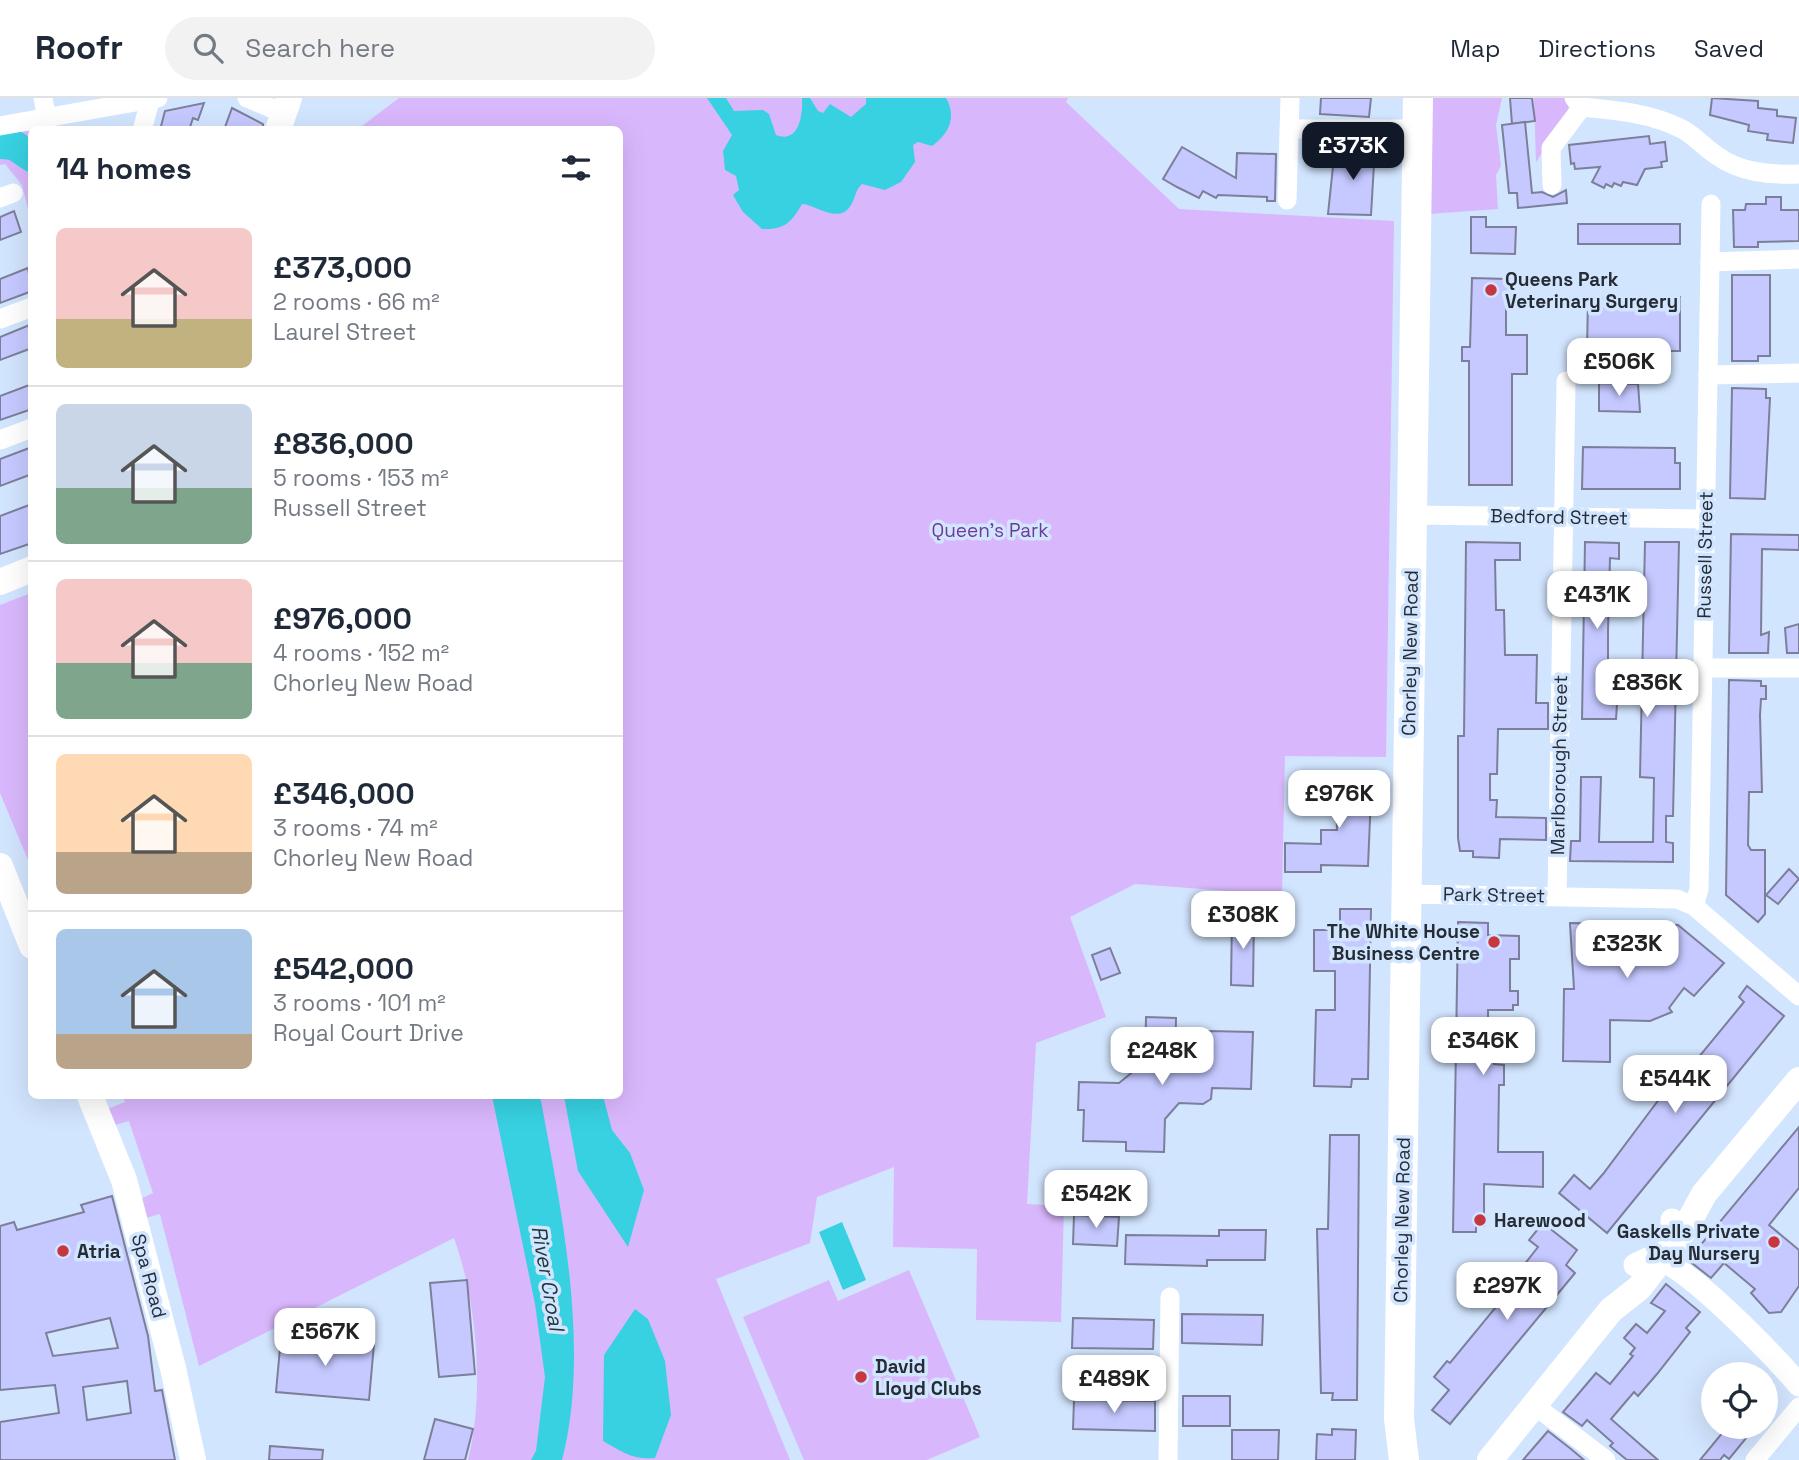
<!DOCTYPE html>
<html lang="en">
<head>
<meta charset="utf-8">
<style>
  :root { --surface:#fff; --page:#f2f2f3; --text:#1f2937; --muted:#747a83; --line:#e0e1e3; --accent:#111827 }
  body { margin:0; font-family:"Space Grotesk",sans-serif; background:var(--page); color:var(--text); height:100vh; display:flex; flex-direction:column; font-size:26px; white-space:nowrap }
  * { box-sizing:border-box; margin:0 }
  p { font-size:23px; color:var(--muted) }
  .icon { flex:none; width:38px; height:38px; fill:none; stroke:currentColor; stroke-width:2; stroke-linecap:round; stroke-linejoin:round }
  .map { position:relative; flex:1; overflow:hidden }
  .details { position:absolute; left:28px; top:28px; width:595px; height:973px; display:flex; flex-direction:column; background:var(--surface); border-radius:10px; box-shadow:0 7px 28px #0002 }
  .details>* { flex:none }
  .tools { position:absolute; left:1701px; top:1264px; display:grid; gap:14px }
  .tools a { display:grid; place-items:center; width:77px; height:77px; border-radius:50%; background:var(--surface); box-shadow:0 7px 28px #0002; font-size:35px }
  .price { position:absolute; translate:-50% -60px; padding:0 16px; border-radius:14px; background:#fff; color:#222; font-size:23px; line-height:46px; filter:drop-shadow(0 2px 4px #0008) }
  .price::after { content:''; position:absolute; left:50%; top:42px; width:21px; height:16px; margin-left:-10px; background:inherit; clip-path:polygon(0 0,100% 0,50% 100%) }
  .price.active { background:var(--accent); color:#fff }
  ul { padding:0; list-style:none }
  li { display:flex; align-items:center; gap:21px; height:175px; padding:0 28px }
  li+li { border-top:2px solid var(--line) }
  li span { display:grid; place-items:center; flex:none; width:196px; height:140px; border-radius:10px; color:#555 }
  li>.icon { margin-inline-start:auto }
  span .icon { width:84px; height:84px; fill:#fffc; stroke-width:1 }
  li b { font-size:30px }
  h2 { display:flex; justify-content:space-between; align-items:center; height:84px; padding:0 28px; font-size:30px }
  header { display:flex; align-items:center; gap:42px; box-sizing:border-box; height:98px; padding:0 35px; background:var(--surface); border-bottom:2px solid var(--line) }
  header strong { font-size:33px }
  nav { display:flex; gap:38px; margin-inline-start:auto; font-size:24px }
  .search { width:490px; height:63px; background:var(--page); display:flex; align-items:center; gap:18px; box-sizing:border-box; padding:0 24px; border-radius:38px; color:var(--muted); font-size:26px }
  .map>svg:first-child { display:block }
</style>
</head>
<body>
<header>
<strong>Roofr</strong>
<div class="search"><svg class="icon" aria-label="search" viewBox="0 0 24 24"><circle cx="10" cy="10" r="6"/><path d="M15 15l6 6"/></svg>Search here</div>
<nav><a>Map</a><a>Directions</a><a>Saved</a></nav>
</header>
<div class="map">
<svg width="1799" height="1362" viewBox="0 0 1799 1362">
  <rect width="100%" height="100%" fill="#d2e5fe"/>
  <g fill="#d9b7fc">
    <path d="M399,0H1068L1066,4L1179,111L1394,123L1386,659L1285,658L1282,797L1135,786L1070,819L1106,919L1036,945L1027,1106L1064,1108L1061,1224L976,1222L977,1151L893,1149L894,1069L817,1099L810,1145L716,1181L790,1362H468C485,1295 477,1204 454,1140L199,1268L160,1116L135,1123L130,1106L153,1095L129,1023L103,1030L97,1015L125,1004L123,998H620V32L358,31Z"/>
    <path d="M1418,0H1502L1496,27L1501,68L1496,77L1498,111L1416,117Z"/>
    <path d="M1534,0H1567L1569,13L1536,64Z"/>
    <path d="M31,33V123L22,87L5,66L0,67V34Z"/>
    <path d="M31,495V769L0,695V507Z"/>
    <path d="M909,1172L980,1339L927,1362H804L743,1219L829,1182L838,1203Z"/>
  </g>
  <g fill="#37d1e2">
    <path d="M707,0H726L734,13L763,12L769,16L776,37C799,46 803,17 802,0H810L818,13L823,15L830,6L851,19L866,6V0H946C957,19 949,36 932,48L918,44L913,47L915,64L901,84L885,92L862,86C855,92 856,99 851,107C839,127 817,107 802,106C791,125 784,132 762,131L743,114L733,97L739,92L736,78L725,72L723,53L732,37Z"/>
    <path d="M492,998H540C561,1110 591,1251 562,1362H531L536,1353L545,1279L535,1206Z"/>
    <path d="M564,998H603L612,1032L630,1055L644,1092L628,1149L578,1073Z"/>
    <path d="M842,1124L866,1182L843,1192L819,1134Z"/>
    <path d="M635,1211L648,1221L665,1263L671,1317L655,1360C633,1362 622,1354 603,1343L604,1257Z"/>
  </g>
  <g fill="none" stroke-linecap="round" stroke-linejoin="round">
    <path stroke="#37d1e2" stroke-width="30" d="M0,46L14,47L32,59"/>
  </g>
  <g fill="#c5c9ff" stroke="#7d7f9a" stroke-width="2" fill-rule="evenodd">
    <path d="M1321,0H1371L1369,19L1320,16Z"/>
    <path d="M1510,0H1532L1535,23L1512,26Z"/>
    <path d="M1712,0L1758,3V10L1777,12V18L1796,20L1793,45L1767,42L1768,36L1748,33L1749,27L1710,17Z"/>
    <path d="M204,5L198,22L193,20L190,29L160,32L165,13Z"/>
    <path d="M232,10L263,26V32H224Z"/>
    <path d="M1525,24L1532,95L1542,94L1553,99L1566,92L1567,105L1518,110L1517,95H1509L1502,27Z"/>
    <path d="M1649,38L1650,46L1665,44L1667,63L1661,64L1662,69L1645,71L1637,87L1623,84L1621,88L1614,85L1612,89L1606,86L1604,90L1592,84L1600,69L1575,71L1574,65L1571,66L1569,47Z"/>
    <path d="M1347,48L1375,49L1371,117L1328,116L1334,59L1346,60Z"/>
    <path d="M1182,49L1236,80L1237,55L1276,56L1275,103H1267V99L1218,97L1216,100L1203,93L1199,100L1177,89L1163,81Z"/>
    <path d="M1766,99H1781V112H1799V143L1758,144V149H1734L1733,112H1745L1746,106H1766Z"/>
    <path d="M14,113L21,134L0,142V119Z"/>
    <path d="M1471,119H1486V129H1516L1515,156L1471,155Z"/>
    <rect x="1578" y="126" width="102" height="20"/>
    <path d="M28,170L32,193L0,205V181Z"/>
    <path d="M1732,177H1770V258H1758V263H1732Z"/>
    <path d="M1472,180L1507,181V185H1510V198H1506V237H1527V276H1512V387H1469V263H1462V249H1470Z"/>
    <path d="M1666,199H1680V253H1587L1588,200Z"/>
    <path d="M32,226V250L0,262V239Z"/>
    <path d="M1599,285L1638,286L1640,314L1599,313Z"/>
    <path d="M32,286V311L0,322V298Z"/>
    <path d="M1732,290L1766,291V300H1770L1765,401L1730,400Z"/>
    <path d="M32,349V376L0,388V361Z"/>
    <path d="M1583,349L1675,350V365H1680V391H1582Z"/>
    <path d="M32,406V445L0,456V418Z"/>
    <path d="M1731,436L1799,437V452L1762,451L1761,537L1769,534L1768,555H1729Z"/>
    <path d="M1466,444L1520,445V462H1495L1496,512H1504L1505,557H1537L1536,605H1548V631H1498L1497,676H1490V702H1497L1496,719L1546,720V742L1500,741L1499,760L1473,759V753H1460L1458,740V638H1464Z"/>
    <path d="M1585,444L1619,445V461L1610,460L1608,532V606H1617L1616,621H1582Z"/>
    <path d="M1645,444H1679L1673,718H1666V744L1673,745V764L1570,763L1571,743H1580L1581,679H1601L1599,744H1653L1654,680L1640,679Z"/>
    <path d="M1799,526V555H1787L1785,530Z"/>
    <path d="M1729,582L1761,583V588H1766V601H1761L1760,617L1762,694H1749L1748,747L1751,752H1765V816L1758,824L1726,797Z"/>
    <path d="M1335,673L1372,674L1368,768L1321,767V774H1285V745L1321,746V732H1337Z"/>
    <path d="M1789,771L1799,781L1778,806L1766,797Z"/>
    <path d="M1340,811H1371L1368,981H1352L1351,989L1314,988L1316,912H1335V873H1314V832H1340Z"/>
    <path d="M1232,818H1254L1253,888L1231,887Z"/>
    <path d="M1458,824L1488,825V837L1519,838V861H1510V893H1518V907H1513V912H1488V946H1495L1494,966L1504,967V987H1499L1498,1054H1543V1089L1484,1086V1128H1476V1134H1453Z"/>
    <path d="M1570,825L1678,827L1724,865L1694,898L1684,890L1669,910L1672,914L1650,923L1610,922V964L1563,963L1564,891H1574Z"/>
    <path d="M1110,850L1120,875L1101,882L1092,857Z"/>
    <path d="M1747,888L1784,918L1607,1135L1559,1095L1574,1077L1590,1091L1603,1076L1663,996L1666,999L1744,904L1739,899Z"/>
    <path d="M1146,919L1176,920L1175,970L1208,971L1209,933L1253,934L1251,991L1212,990L1211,1001L1203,1006L1179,1005L1165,1021L1164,1054L1126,1053V1044L1083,1043L1084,1012H1078L1079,984L1119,985L1145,964Z"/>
    <path d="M1799,1029V1090L1769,1127L1799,1152V1188L1781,1214L1769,1215L1751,1195L1755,1191L1724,1165L1711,1180L1688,1162Z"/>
    <path d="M1330,1037H1359L1357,1302H1332L1333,1295H1321L1317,1131H1328Z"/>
    <path d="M112,1098L148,1238L155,1293L162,1292L175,1362H0V1324L59,1315L55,1287L0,1292V1128L14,1124L17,1132L84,1114L81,1107ZM110,1220L118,1250L53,1258L46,1235ZM127,1283L131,1315L87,1322L83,1289Z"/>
    <path d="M1074,1117L1119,1119L1117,1148L1073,1146Z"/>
    <path d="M1543,1125L1577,1152L1566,1167L1575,1175L1450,1326L1432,1312L1449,1292L1434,1279L1447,1263L1450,1265L1528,1170L1524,1167L1538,1149L1529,1142Z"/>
    <path d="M1219,1132H1266L1265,1162H1207V1168L1125,1166L1126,1137L1219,1138Z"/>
    <path d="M467,1182L475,1276L439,1279L430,1185Z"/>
    <path d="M1666,1186L1700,1214L1686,1230L1690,1234L1657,1276L1638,1298L1634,1294L1611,1321L1658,1362H1627L1610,1348L1613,1345L1587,1322L1582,1328L1563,1314L1596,1275L1610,1286L1633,1258L1630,1256L1635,1250L1624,1240L1636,1226L1647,1235L1665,1213L1651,1205Z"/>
    <path d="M1182,1216L1263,1217L1262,1247L1182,1245Z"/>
    <path d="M1073,1220L1154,1222L1153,1251L1072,1250Z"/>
    <path d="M281,1239L374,1246L369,1302L276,1294Z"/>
    <rect x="1183" y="1298" width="47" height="30"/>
    <path d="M1074,1302L1155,1303V1333L1073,1331Z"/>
    <path d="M435,1321L473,1331L465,1362H424Z"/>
    <path d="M1728,1328H1756L1729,1361L1724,1357L1720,1362H1700Z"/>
    <path d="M1332,1331L1356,1332L1355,1362H1316L1317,1336L1332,1337Z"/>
    <path d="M1232,1332H1279L1278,1362H1232Z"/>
    <path d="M1548,1333L1571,1351L1584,1362H1523Z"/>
    <path d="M270,1348L323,1352L322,1362H269Z"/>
  </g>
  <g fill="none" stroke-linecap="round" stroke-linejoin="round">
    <g stroke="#fff" stroke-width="19">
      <path d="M43,0L47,22"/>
      <path d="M247,0L283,15"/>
      <path d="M1574,0L1582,9C1615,12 1651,15 1682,31C1695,38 1704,49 1716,57C1740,75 1771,77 1799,76"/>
      <path d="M0,28L158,0"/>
      <path d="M1289,31H1418"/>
      <path d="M142,32L151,0"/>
      <path d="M1552,87L1551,50L1582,9"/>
      <path d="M0,100L13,95"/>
      <path d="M1287,102L1290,0"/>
      <path d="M1710,164L1799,161"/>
      <path d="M0,221L32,209"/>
      <path d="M1708,277L1799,275"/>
      <path d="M0,342L32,330"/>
      <path d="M1412,417L1705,421"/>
      <path d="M1702,570H1799"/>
      <path d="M1406,796L1677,801L1694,808L1799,898"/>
      <path d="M1557,798L1566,283"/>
      <path d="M1694,808L1699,791L1711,106"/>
      <path d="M1534,1307L1606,1362"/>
      <path d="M1168,1362L1170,1199"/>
      <path d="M1755,1362L1799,1309"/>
    </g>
    <g stroke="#fff" stroke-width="23">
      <path d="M1672,1158V1122"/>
      <path d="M1635,1167L1652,1159C1685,1164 1775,1259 1799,1287"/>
    </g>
    <g stroke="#fff" stroke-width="26">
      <path d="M278,32L289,0"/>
      <path d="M0,484L32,471"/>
      <path d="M0,768L32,848"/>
      <path d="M90,998L124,1082L173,1270L193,1362"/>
      <path d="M1490,1362L1611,1212L1639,1190L1685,1131L1704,1096L1799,982"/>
    </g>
    <path stroke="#fff" stroke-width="30" d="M1404,1362L1399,1321L1418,0"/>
  </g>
  <g fill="#c73740" stroke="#d2e5fe" stroke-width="2.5">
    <circle cx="1491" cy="192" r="7"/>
    <circle cx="1494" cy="844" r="7"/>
    <circle cx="1480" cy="1122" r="7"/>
    <circle cx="1774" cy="1144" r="7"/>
    <circle cx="63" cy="1153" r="7"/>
    <circle cx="861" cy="1279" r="7"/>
  </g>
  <g text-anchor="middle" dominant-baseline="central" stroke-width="7" stroke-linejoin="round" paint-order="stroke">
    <g font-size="19" font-weight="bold" fill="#252c36" stroke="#d2e5fe" text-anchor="start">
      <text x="1505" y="181">Queens Park<tspan x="1505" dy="22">Veterinary Surgery</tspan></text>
      <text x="1480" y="833" text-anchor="end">The White House<tspan x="1480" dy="22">Business Centre</tspan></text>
      <text x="1494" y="1122">Harewood</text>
      <text x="1760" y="1133" text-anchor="end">Gaskells Private<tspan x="1760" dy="22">Day Nursery</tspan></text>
      <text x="77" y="1153">Atria</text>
      <text x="875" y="1268">David<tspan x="875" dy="22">Lloyd Clubs</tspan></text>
    </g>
    <g font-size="19" fill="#252c36" stroke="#d2e5fe">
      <text transform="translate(1559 419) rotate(1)">Bedford Street</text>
      <text transform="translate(1705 457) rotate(-89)">Russell Street</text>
      <text transform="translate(1410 555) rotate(-89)">Chorley New Road</text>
      <text transform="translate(1559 667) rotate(-89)">Marlborough Street</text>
      <text transform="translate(1494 797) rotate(1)">Park Street</text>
      <text transform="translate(1402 1122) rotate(-89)">Chorley New Road</text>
      <text transform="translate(149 1178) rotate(75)">Spa Road</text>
    </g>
    <g font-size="19" fill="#6e3999" stroke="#d2e5fe">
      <text x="990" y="432">Queen's Park</text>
    </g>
    <g font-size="21" font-style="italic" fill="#1f373a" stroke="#d2e5fe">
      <text transform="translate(548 1180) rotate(80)">River Croal</text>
    </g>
  </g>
</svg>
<div class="tools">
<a><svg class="icon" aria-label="locate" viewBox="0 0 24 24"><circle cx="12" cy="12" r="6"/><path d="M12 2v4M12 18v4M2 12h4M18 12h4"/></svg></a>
</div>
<b class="price active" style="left:1353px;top:84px">£373K</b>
<b class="price" style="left:1619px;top:300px">£506K</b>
<b class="price" style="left:1597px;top:533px">£431K</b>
<b class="price" style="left:1647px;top:621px">£836K</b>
<b class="price" style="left:1339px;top:732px">£976K</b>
<b class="price" style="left:1243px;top:853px">£308K</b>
<b class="price" style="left:1627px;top:882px">£323K</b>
<b class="price" style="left:1483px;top:979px">£346K</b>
<b class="price" style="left:1162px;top:989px">£248K</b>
<b class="price" style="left:1675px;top:1017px">£544K</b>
<b class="price" style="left:1096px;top:1132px">£542K</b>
<b class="price" style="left:1507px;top:1224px">£297K</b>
<b class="price" style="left:325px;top:1270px">£567K</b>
<b class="price" style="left:1114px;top:1317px">£489K</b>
<section class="details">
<h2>14 homes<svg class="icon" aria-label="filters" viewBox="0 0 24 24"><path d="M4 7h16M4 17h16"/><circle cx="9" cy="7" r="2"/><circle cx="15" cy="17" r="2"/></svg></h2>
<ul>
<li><span style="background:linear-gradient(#f6c9c9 65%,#c2b280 0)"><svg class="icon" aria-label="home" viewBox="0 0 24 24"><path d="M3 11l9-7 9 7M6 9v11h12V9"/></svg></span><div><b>£373,000</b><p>2 rooms · 66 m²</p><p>Laurel Street</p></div></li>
<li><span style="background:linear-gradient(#c9d6e8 60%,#7fa58c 0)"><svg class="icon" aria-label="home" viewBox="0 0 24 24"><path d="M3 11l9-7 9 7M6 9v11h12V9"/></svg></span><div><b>£836,000</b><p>5 rooms · 153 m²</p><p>Russell Street</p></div></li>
<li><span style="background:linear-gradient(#f6c9c9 60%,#7fa58c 0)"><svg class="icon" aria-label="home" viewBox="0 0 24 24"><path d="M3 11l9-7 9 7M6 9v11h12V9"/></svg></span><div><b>£976,000</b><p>4 rooms · 152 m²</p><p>Chorley New Road</p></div></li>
<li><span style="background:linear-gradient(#ffd9b3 70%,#b9a48a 0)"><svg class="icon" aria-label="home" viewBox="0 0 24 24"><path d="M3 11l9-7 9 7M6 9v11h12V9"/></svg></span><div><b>£346,000</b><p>3 rooms · 74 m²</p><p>Chorley New Road</p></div></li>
<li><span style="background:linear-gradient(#a9c7e8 75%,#b9a48a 0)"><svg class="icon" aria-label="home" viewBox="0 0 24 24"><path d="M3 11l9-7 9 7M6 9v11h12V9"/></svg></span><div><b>£542,000</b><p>3 rooms · 101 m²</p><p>Royal Court Drive</p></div></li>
</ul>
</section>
</div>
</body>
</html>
